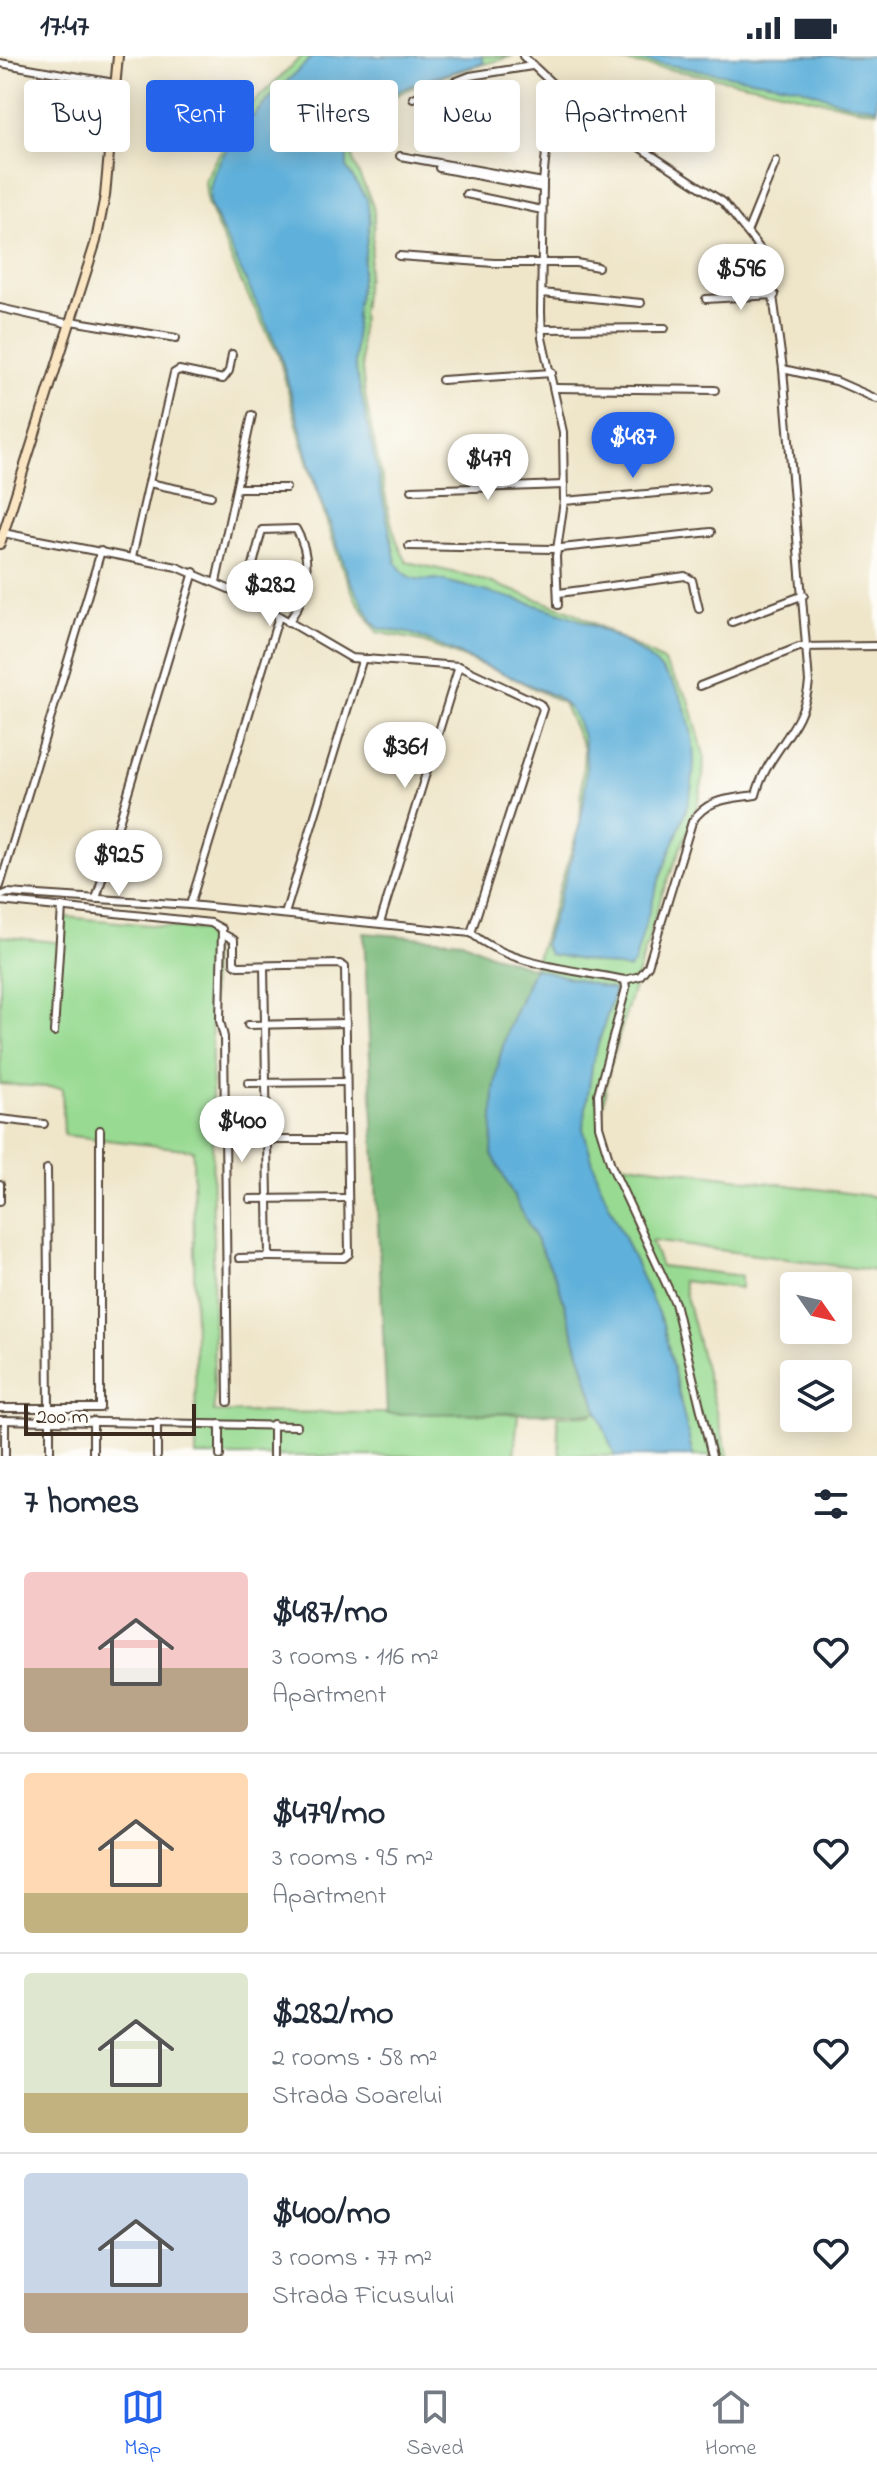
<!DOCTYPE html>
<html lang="en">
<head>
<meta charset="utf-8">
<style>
  :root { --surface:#fff; --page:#f6f6f7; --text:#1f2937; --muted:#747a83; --line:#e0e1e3; --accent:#2563eb }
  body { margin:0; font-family:"Indie Flower",sans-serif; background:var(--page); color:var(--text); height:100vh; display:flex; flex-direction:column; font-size:30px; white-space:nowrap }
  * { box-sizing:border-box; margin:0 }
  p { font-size:26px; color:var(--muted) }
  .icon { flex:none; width:44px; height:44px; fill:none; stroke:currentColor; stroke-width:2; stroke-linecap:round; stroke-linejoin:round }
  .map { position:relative; height:1400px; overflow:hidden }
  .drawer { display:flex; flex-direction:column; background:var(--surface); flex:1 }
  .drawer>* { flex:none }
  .hud { position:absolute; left:24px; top:24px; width:830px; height:72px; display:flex; gap:16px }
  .needle { width:52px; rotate:124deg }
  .controls { position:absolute; left:780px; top:1216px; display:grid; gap:16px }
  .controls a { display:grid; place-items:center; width:72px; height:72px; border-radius:8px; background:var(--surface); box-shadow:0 4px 20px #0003; font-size:40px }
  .scale { position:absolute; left:24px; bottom:20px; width:172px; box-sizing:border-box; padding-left:8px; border:4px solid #3b2a1e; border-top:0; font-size:22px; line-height:28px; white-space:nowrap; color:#3b2a1e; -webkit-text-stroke:6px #fdfcf7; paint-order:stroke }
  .price { position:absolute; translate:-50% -68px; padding:0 18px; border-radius:28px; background:#fff; color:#222; font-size:26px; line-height:52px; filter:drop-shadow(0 2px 4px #0008) }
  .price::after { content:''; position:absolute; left:50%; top:48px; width:24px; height:18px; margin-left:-12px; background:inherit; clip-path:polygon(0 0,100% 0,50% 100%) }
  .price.current { background:var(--accent); color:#fff }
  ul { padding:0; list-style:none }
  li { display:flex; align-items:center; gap:24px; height:200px; padding:0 24px }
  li+li { border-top:2px solid var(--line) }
  li span { display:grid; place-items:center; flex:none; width:224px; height:160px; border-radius:8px; color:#555 }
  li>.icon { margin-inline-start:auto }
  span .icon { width:96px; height:96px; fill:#fffc; stroke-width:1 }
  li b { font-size:34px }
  h2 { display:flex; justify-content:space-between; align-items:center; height:96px; padding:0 24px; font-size:34px }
  .pill { padding:0 28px; border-radius:8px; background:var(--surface); box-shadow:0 4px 20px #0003; font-size:28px; line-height:72px }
  .pill.current { background:var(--accent); color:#fff }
  .status { display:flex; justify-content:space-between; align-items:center; height:56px; padding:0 40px; background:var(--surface); direction:ltr }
  .status svg { height:22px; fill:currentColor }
  .dock { display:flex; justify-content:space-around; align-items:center; height:112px; border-top:2px solid var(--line); background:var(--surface); font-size:22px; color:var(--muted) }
  .dock a { display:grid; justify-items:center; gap:4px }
  .dock .current { color:var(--accent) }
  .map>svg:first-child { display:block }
</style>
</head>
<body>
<div class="status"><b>17:47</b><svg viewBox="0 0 49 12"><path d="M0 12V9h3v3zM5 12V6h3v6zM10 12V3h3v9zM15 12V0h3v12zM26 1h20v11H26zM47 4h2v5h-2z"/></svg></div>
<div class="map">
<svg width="877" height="1400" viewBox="0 0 877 1400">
  <rect width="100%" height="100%" fill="#fdfcf7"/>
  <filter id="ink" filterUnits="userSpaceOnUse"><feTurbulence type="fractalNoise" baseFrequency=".0125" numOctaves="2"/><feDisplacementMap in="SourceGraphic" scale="16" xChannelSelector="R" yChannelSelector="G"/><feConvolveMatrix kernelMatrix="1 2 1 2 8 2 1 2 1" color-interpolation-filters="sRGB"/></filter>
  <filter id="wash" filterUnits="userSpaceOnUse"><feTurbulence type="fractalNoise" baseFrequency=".006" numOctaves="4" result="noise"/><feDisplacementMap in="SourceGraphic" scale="32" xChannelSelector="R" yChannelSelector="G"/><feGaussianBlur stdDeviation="1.8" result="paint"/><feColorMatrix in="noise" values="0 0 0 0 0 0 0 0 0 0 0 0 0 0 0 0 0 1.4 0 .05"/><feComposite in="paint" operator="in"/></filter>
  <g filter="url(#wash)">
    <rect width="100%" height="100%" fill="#efe6ca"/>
    <g fill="#98da92" stroke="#6a8258" stroke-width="2">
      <path d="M302,0H512C461,17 387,27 357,75C338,105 374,131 374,160C375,193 364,225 362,257C357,313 368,359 380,413C387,444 390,478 407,506L475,521L573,556L663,605L689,644L704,699L703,722L696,755L662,838L609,1013L600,1069L613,1106L877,1141V1215L651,1185L661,1210L741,1220V1232L682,1225L728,1400H560L557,1360L592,1359L575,1310L487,1098L491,1019L520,938L534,912L580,767L584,693L563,647L505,618L417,584L377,576L355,542L341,509L308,409L278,298L242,228L207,147L205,124L215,104L252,48Z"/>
      <path d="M586,0H877V55C837,50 801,39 763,31C704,19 645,9 586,0Z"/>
      <path d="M66,861L211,875L214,1356L518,1358L514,1400H196L193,1094L64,1079L62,1032L0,1028V880L63,887Z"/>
    </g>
    <path fill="#7aba7c" stroke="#5a724d" stroke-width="2" d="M364,877L462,885L490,898L534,912L508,973L499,1004L527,1162L557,1224L598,1357L387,1358Z"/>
    <g fill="#5fb0da" stroke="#4d6d7c" stroke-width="2">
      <path d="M313,0H481L484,7C425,24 390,29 347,75V113L367,143L370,164L356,257L355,309L396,506C406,524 418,525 437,523C509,542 599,558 657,609C690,637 699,694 691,734C686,761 672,788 663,814C651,845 643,877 634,908L628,913L549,898L544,889C562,830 623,683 555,640L413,578L378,572L373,566L349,522L314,422L280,297L210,149C202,97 279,35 313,0Z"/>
      <path d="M615,0H877V52L841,46L798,31Z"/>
      <path d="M534,912L615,934L593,1005L583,1072L598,1124L663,1268L693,1400H615L598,1357L557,1224L492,1098L494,1035L499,1004L508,973Z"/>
    </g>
  </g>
  <g filter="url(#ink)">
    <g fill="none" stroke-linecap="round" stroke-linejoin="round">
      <g stroke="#564638" stroke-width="10">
        <g id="street">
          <path d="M0,7L114,27"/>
          <path d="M557,35L548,76L543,126L541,256L542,282L563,376L564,445L556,501L558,549"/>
          <path d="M413,42L470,20L532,10"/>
          <path d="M400,100L543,126"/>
          <path d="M439,112L543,132"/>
          <path d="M466,138L542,154"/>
          <path d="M748,174L776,105"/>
          <path d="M399,200L494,207H576L598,211"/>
          <path d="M542,237L641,247"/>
          <path d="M706,243L775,239"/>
          <path d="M0,252L70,268"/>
          <path d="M71,265L176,282"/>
          <path d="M541,273L665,272"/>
          <path d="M783,313L836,325L877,343"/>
          <path d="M442,324L552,317"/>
          <path d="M555,332L715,334"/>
          <path d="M149,427L211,440"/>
          <path d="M237,432H286"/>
          <path d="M412,434L564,429"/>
          <path d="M564,445L705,433"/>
          <path d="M3,477L177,511L245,540L351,602L459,610L540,648L543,653L471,877"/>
          <path d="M409,490L552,493L711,476"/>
          <path d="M132,501L174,317L179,314L223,323L229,315L232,298"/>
          <path d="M216,526L252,359"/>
          <path d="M559,537L685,520L692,524L699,553"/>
          <path d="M245,540L262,474L296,473C313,502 309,540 288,566"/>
          <path d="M732,566L804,539"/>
          <path d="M700,630L799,591L877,590"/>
          <path d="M0,830L101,495"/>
          <path d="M0,840L8,837L190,849L471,877"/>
          <path d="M96,843L194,516"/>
          <path d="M0,845L211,867L222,873L220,965L224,981L228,1346"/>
          <path d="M190,849L279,560"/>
          <path d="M285,858L362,605"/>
          <path d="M380,867L459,610"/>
          <path d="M471,877C510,910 576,914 625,924L640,920L648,910L692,766C707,742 730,743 756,739C767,695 804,675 809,626L783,313L768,203L723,146L575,49L523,0"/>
          <path d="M223,878L234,884V907L238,910L340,908L345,911L349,1198L344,1202L269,1201"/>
          <path d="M625,924L626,932L598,1038L599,1070L611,1109L675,1247L712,1400"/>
          <path d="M248,969L346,967"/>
          <path d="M54,976L62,851"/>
          <path d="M248,1027L346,1026"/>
          <path d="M0,1063L44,1068"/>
          <path d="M248,1084H346"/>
          <path d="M47,1113L49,1352"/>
          <path d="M250,1143L348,1142"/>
          <path d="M0,1145V1128"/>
          <path d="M239,1202L269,1201L264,910"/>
          <path d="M0,1352H100V1074"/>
          <path d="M0,1364L297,1370"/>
          <path d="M50,1364V1400"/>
          <path d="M157,1366V1400"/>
          <path d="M273,1368V1400"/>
          <path d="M5,1400V1364"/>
          <path d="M93,1400V1365"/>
          <path d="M220,1400V1368"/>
        </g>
      </g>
      <g stroke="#564638" stroke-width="12">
        <path id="secondary" d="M0,488L96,185L105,140L118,0"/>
      </g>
      <use href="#street" stroke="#fff" stroke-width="6"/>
      <use href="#secondary" stroke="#fbe6c4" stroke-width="8"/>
    </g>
  </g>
</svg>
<div class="controls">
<a><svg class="needle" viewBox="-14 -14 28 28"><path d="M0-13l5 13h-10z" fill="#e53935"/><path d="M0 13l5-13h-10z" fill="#747a83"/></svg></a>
<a><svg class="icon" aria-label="layers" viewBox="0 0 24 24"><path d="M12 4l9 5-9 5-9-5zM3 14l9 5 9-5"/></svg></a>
</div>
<div class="scale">200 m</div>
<b class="price" style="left:741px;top:256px">$596</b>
<b class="price current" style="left:633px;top:424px">$487</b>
<b class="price" style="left:488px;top:446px">$479</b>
<b class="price" style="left:270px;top:572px">$282</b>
<b class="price" style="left:405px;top:734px">$361</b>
<b class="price" style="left:119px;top:842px">$925</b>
<b class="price" style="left:242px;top:1108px">$400</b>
<div class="hud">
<a class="pill">Buy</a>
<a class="pill current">Rent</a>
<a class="pill">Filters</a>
<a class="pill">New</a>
<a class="pill">Apartment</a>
</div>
</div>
<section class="drawer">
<h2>7 homes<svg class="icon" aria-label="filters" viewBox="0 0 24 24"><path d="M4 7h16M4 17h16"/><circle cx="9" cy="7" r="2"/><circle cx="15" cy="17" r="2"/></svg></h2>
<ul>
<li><span style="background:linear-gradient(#f6c9c9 60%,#b9a48a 0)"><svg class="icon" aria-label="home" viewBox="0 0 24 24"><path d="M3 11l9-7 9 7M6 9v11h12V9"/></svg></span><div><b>$487/mo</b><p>3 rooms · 116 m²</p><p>Apartment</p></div><svg class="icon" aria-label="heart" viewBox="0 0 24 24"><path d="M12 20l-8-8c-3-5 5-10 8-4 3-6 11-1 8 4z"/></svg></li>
<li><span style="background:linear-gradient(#ffd9b3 75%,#c2b280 0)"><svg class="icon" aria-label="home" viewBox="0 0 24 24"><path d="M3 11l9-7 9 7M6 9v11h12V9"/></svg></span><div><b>$479/mo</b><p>3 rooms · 95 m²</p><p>Apartment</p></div><svg class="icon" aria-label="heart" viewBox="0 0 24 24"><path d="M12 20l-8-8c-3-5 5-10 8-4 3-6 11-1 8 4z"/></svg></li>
<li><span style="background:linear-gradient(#dfe7d0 75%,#c2b280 0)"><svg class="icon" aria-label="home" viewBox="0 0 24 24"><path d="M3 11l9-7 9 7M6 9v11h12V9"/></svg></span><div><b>$282/mo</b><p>2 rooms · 58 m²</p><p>Strada Soarelui</p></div><svg class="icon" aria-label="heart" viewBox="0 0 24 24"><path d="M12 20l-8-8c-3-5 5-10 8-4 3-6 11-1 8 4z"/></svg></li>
<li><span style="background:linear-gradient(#c9d6e8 75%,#b9a48a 0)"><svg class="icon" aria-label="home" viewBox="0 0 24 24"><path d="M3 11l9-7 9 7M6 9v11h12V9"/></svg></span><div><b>$400/mo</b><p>3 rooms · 77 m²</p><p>Strada Ficusului</p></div><svg class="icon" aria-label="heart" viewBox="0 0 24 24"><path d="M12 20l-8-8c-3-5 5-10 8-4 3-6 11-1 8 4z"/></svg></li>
</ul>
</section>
<nav class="dock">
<a class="current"><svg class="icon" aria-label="map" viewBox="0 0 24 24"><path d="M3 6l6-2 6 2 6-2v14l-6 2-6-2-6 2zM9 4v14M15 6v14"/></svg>Map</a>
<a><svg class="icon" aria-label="saved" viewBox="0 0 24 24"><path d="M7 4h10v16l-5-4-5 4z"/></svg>Saved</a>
<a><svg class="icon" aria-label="home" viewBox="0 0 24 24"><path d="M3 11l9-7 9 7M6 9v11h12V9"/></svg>Home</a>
</nav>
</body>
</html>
